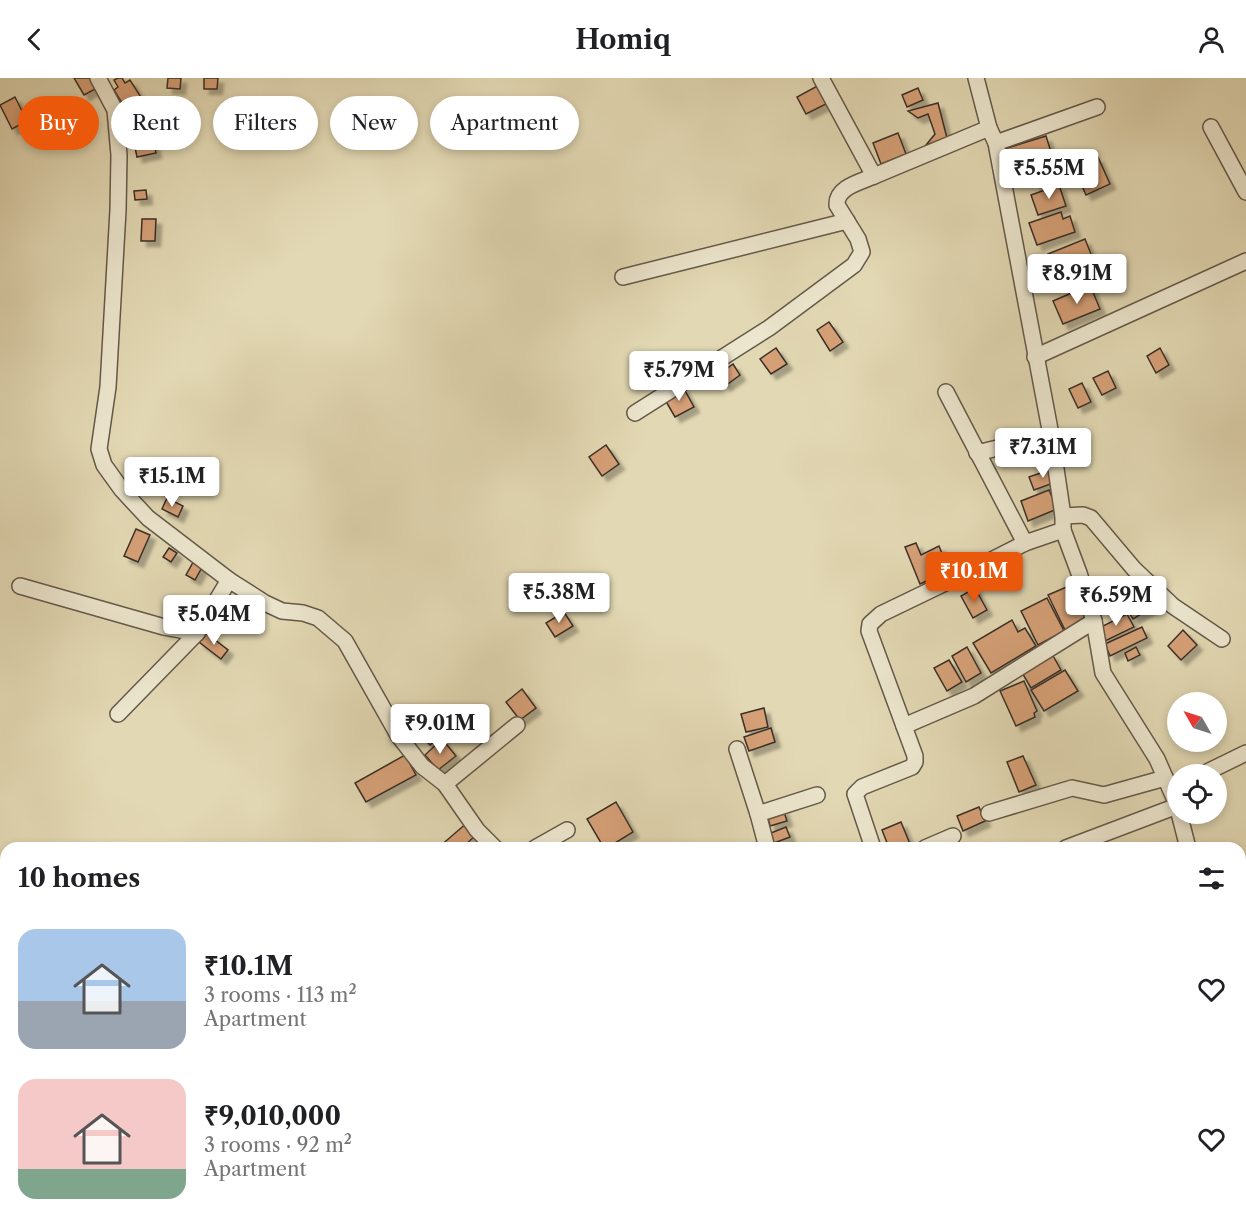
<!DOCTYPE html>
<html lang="en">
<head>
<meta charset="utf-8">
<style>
  :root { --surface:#fff; --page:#f2f2f2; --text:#202124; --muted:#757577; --accent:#ea580c }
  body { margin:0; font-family:"Libre Caslon Text",serif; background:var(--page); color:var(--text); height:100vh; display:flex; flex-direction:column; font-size:22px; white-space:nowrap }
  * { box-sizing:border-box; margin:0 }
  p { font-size:20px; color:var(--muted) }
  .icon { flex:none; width:33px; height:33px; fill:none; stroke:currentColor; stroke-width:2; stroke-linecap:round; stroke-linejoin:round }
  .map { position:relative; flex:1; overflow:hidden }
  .panel { position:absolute; left:0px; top:764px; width:1246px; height:386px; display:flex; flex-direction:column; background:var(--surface); border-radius:18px 18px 0 0; box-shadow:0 3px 9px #0003 }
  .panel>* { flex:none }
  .guide { position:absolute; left:18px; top:18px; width:600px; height:54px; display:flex; gap:12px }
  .needle { width:39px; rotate:309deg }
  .tools { position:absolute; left:1167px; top:614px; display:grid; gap:12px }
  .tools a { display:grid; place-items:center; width:60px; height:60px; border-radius:50%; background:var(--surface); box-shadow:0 3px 9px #0003; font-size:30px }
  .price { position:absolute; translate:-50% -51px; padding:0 14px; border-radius:6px; background:#fff; color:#222; font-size:20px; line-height:39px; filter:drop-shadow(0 2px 3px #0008) }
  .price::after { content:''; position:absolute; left:50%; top:36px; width:18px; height:14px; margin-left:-9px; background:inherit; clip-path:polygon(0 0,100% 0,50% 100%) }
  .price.current { background:var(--accent); color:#fff }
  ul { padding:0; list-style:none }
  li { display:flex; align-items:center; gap:18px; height:150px; padding:0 18px }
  li span { display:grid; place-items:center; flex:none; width:168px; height:120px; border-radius:18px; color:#555 }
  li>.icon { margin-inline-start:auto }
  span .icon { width:72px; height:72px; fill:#fffc; stroke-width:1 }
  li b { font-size:26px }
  h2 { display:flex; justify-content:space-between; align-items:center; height:72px; padding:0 18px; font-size:26px }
  .pill { padding:0 21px; border-radius:27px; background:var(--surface); box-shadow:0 3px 9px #0003; font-size:21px; line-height:54px }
  .pill.current { background:var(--accent); color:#fff }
  header { display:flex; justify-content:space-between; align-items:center; height:78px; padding:0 18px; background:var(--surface); font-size:27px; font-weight:700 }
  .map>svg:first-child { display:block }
</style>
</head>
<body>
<header><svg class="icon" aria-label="back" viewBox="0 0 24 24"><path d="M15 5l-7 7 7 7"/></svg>Homiq<svg class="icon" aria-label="person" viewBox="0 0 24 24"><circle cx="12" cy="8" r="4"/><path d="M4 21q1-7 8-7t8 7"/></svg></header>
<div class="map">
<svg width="1246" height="1148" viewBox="0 0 1246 1148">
  <defs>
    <filter id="shadow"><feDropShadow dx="5.5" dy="5.5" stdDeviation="1.5" flood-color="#0004"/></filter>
  </defs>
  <rect width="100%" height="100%" fill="#e2d8b3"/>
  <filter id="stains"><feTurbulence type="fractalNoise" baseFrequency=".00333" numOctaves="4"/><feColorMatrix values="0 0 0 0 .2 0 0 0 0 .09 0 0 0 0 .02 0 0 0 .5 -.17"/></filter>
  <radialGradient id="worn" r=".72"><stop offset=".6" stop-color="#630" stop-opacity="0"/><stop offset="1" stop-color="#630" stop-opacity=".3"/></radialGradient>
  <g fill="#d6a077" stroke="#3a2f26" stroke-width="1.5" filter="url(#shadow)">
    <path d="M74,0H94L99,9L84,17Z"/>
    <path d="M118,0H122L125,5L130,2L144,24L128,35L114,12L118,9L114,2Z"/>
    <path d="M168,0H181L180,11L167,10Z"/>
    <path d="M204,0H218L217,11H204Z"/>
    <path d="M821,6L830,24L806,36L797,19Z"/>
    <path d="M918,10L923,22L907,29L902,17Z"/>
    <path d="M15,19L27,43L12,51L0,27Z"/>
    <path d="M938,25L947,60L926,67L935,56L928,36L918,40L908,33Z"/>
    <path d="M898,55L906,76L881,86L873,65Z"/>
    <path d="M152,56L156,75L137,79L133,60Z"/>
    <path d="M1046,58L1052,77L1006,91L1001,72Z"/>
    <path d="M1098,79L1110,106L1086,117L1074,90Z"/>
    <path d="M1050,81L1056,100L1036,107L1030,87Z"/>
    <path d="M1059,107L1066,128L1038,137L1031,117Z"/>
    <path d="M146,112L147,121L135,122L134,113Z"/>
    <path d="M1061,134L1063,141L1070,138L1075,154L1037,167L1029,145Z"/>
    <path d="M142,141H156L155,163H141Z"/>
    <path d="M1085,161L1093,181L1055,195L1048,176Z"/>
    <path d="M1090,207L1100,231L1063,246L1053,223Z"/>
    <path d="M829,244L843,264L830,273L817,252Z"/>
    <path d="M776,270L787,286L771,296L760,281Z"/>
    <path d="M1160,270L1169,287L1156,295L1147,278Z"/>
    <path d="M681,284L688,294L675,303L668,292Z"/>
    <path d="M733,286L740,297L725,308L718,297Z"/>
    <path d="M1108,293L1116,310L1102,317L1093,300Z"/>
    <path d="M1082,305L1091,324L1078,330L1069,311Z"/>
    <path d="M683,309L694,329L675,339L664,320Z"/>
    <path d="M606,367L619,386L602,398L589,379Z"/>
    <path d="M1052,391L1056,404L1034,412L1029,399Z"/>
    <path d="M1049,412L1057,431L1028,443L1021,423Z"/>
    <path d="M167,420L183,428L178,439L162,431Z"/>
    <path d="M136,451L150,457L138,484L124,478Z"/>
    <path d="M916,465L921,477L939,468L949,493L920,506L905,469Z"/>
    <path d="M169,470L177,475L171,484L163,479Z"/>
    <path d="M196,479L205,484L195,502L186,497Z"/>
    <path d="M1076,505L1089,542L1066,554L1048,517Z"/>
    <path d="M975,510L987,532L973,540L961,518Z"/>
    <path d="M1139,510L1151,530L1133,541L1121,522Z"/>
    <path d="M1047,520L1064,553L1038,567L1021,533Z"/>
    <path d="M564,534L573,548L555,559L546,545Z"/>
    <path d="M1127,536L1134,549L1105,563L1099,550Z"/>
    <path d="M1012,542L1018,554L1025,550L1036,568L991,595L973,565Z"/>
    <path d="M1142,549L1147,560L1110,578L1105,566Z"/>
    <path d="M1183,552L1197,567L1181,582L1168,568Z"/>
    <path d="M206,555L228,572L221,581L199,564Z"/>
    <path d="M967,569L981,595L966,604L952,578Z"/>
    <path d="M1136,569L1140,577L1128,583L1125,575Z"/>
    <path d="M1052,576L1061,592L1031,610L1021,593Z"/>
    <path d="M949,582L962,604L947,613L934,590Z"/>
    <path d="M1065,592L1078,613L1044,633L1031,612Z"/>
    <path d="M1024,603L1037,633L1034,635L1035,639L1016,648L1000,613Z"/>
    <path d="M522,611L536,630L520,642L506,624Z"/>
    <path d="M764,630L768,649L746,654L741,636Z"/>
    <path d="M436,632L447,652L430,667L413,649Z"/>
    <path d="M771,650L775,664L749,673L744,659Z"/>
    <path d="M442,661L456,678L438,692L425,677Z"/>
    <path d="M405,677L416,697L366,724L355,705Z"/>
    <path d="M1023,678L1036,707L1019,714L1007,684Z"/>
    <path d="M616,724L633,754L607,770H604L587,741Z"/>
    <path d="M979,729L985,743L963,753L957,738Z"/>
    <path d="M783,731L787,743L770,748L767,736Z"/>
    <path d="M468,744L478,755L462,770L439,769Z"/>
    <path d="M901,744L910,766L902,770H889L882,752Z"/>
    <path d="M786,749L790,759L774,765L771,755Z"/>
    <path d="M1246,1056V1080L1243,1082L1240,1078V1060Z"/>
    <path d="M1240,1122L1246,1132V1148H1211L1208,1143H1240Z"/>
    <path d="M485,1143H512L502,1148H487Z"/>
    <path d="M639,1143H677L670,1148H643Z"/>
  </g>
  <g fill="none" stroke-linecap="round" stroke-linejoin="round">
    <g stroke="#645949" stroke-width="18">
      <g id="minor">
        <path d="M98,0L115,32L119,77L118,132L108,309L99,371L104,387L122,412L148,440L229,502"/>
        <path d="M821,0L874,98L989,50"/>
        <path d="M976,0L989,50L996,65L1051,357L1063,438V452L1079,495L1094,543L1103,595L1157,681L1178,729"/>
        <path d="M1211,49L1246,114"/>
        <path d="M996,65L1097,29"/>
        <path d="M623,199L847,143"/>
        <path d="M1035,279L1246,183"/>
        <path d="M946,314L1025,465"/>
        <path d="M635,335L769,250L854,187L862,174L858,161L837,127C836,109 861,104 874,98"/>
        <path d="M977,375L1051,357"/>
        <path d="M1063,438L1083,437L1091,440L1134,491L1173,528L1222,561"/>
        <path d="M20,508L164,549L197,555L229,502L265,525L282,533L303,535L318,540L345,563L398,657L422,688L445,706L477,752L495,770"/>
        <path d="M118,636L197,555"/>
        <path d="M904,648L974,618L1094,543"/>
        <path d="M737,671L758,736L767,770"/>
        <path d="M1203,696L1246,675"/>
        <path d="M445,706L517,647"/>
        <path d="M989,735L1072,710L1104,717L1165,700"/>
        <path d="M1179,735L1188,770"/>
        <path d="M758,736L817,717"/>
        <path d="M535,770L567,752"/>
        <path d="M873,770L855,716L862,709L912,689L915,684V678L869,553L870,546L881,536L966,495L1025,465L1063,452"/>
        <path d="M925,770L953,758"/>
        <path d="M1066,770L1177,728"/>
        <path d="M1240,870L1246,868"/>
        <path d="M1240,894L1246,907"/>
        <path d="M1240,955L1246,952"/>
        <path d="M477,1143L479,1148"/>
        <path d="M617,1143L621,1148"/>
        <path d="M712,1143L715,1148"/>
        <path d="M810,1143L814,1148"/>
        <path d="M922,1143L926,1148"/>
        <path d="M997,1143L1000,1148"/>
        <path d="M575,1148L583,1143"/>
        <path d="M956,1148L963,1143"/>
      </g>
    </g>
    <use href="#minor" stroke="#ece6ce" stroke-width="15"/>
  </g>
  <rect width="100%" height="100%" filter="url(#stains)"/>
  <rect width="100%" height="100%" fill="url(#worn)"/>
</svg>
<div class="tools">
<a><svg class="needle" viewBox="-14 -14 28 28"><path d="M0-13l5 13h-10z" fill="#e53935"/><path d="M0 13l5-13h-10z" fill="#757577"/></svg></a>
<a><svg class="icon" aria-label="locate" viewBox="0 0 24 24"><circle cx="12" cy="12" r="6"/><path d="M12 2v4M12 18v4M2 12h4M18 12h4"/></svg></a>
</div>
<b class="price" style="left:1049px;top:122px">₹5.55M</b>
<b class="price" style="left:1077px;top:227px">₹8.91M</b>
<b class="price" style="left:679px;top:324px">₹5.79M</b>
<b class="price" style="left:1043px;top:401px">₹7.31M</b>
<b class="price" style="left:172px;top:430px">₹15.1M</b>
<b class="price current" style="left:974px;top:525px">₹10.1M</b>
<b class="price" style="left:559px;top:546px">₹5.38M</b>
<b class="price" style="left:1116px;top:549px">₹6.59M</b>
<b class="price" style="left:214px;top:568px">₹5.04M</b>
<b class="price" style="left:440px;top:677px">₹9.01M</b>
<div class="guide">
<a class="pill current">Buy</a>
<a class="pill">Rent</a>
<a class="pill">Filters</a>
<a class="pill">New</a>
<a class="pill">Apartment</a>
</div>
<section class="panel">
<h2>10 homes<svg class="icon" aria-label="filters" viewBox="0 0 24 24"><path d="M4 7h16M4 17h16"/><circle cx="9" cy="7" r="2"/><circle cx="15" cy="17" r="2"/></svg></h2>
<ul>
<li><span style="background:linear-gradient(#a9c7e8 60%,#9aa5b1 0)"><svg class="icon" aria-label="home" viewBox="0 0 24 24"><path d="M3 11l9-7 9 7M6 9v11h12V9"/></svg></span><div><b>₹10.1M</b><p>3 rooms · 113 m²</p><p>Apartment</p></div><svg class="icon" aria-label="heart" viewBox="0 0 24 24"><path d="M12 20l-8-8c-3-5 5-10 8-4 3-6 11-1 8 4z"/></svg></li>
<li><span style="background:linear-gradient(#f6c9c9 75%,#7fa58c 0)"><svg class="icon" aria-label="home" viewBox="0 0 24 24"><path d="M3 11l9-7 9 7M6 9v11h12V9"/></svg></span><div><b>₹9,010,000</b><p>3 rooms · 92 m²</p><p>Apartment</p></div><svg class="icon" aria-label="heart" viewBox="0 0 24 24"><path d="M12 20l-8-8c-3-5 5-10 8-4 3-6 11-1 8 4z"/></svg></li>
</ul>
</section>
</div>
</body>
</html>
